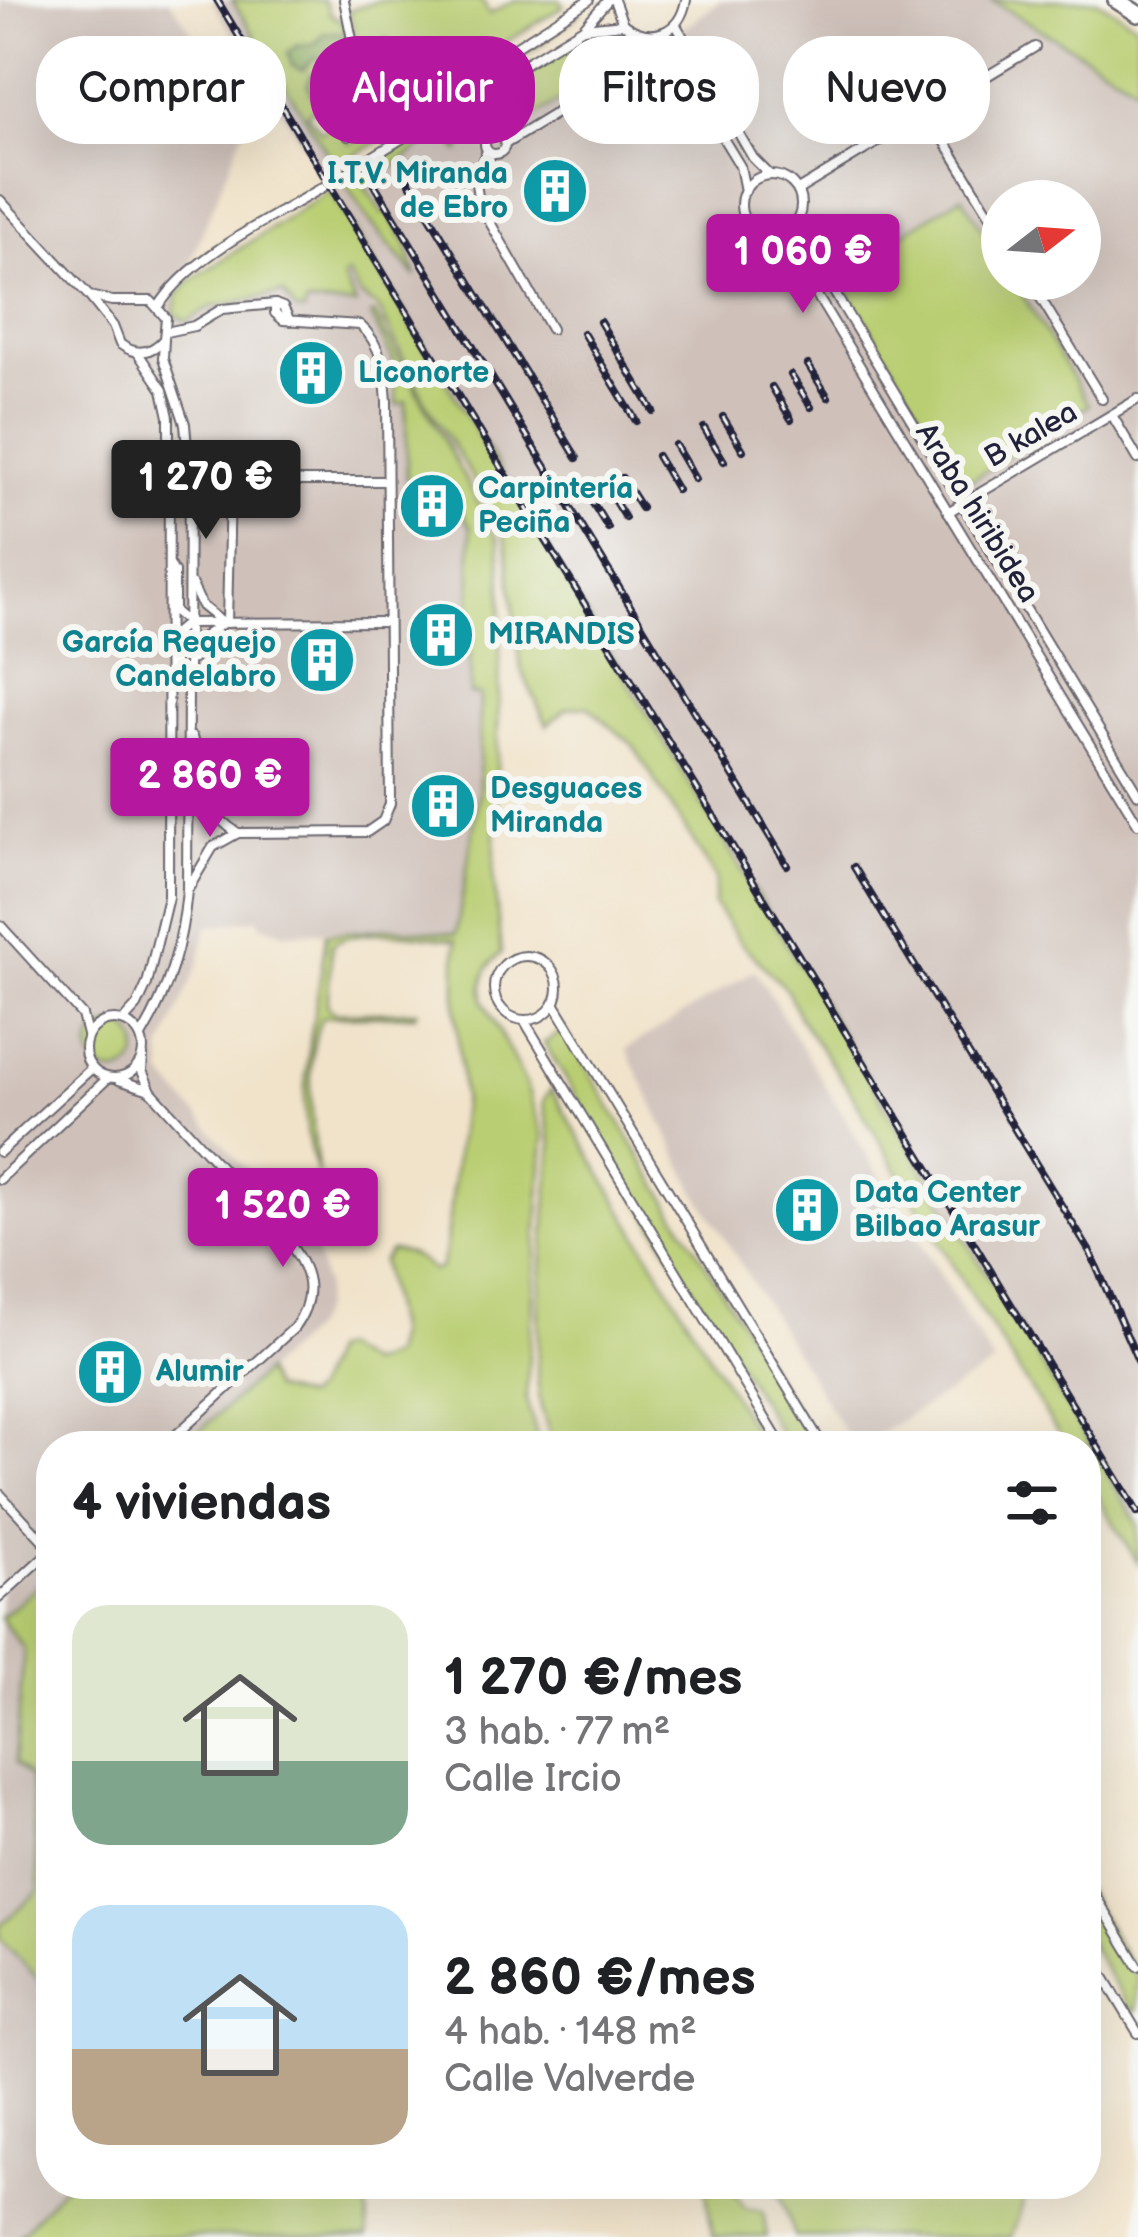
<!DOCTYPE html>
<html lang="es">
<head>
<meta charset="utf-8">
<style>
  :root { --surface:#fff; --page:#f2f2f2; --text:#202124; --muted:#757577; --accent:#b5179e }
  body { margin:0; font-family:"Balsamiq Sans",sans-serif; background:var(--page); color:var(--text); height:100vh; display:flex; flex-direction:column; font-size:45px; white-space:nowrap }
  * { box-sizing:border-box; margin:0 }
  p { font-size:39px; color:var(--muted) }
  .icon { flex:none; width:66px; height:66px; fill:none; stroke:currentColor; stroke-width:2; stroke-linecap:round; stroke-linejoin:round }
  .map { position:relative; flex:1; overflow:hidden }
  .details { position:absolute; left:36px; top:1431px; width:1065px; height:768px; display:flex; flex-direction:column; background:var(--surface); border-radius:48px; box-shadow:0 12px 48px #0002 }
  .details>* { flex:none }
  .banner { position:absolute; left:36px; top:36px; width:1068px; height:108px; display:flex; gap:24px }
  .needle { width:78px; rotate:73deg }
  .fabs { position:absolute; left:981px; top:180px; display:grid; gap:24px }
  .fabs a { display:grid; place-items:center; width:120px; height:120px; border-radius:50%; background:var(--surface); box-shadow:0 12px 48px #0002; font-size:60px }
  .price { position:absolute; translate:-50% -102px; padding:0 27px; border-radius:12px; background:var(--accent); color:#fff; font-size:39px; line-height:78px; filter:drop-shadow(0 3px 6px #0008) }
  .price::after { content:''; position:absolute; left:50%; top:72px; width:36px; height:27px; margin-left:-18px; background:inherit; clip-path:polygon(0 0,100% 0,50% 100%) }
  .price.active { background:#222; color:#fff }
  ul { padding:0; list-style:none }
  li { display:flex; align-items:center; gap:36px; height:300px; padding:0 36px }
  li span { display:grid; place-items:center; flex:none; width:336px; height:240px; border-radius:36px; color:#555 }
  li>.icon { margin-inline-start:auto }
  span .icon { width:144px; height:144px; fill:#fffc; stroke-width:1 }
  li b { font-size:51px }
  h2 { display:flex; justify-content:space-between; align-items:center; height:144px; padding:0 36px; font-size:51px }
  .tag { padding:0 42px; border-radius:48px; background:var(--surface); box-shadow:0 12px 48px #0002; font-size:42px; line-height:108px }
  .tag.active { background:var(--accent); color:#fff }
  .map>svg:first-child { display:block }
</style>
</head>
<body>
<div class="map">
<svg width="1138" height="2237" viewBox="0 0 1138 2237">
  <rect width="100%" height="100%" fill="#f6f6f2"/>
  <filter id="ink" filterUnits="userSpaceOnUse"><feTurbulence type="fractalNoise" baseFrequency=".00833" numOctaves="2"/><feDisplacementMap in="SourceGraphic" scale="24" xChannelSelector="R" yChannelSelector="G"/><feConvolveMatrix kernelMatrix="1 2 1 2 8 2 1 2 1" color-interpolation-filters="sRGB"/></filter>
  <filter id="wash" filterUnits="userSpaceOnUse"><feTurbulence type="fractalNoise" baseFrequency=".004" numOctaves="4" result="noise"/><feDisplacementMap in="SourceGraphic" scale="48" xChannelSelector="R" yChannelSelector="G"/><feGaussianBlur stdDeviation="2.7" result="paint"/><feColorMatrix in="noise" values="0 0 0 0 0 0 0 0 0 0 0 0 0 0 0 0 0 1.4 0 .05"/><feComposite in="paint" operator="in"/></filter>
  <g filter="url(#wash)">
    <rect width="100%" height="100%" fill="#f1e3ca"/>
    <g fill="#cfc1ba" fill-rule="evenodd">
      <path d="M0,0H170L249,117L173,305L199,317L211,307L283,293L305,304L355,305L342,277L349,274L374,312L372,316L392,358L398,396L406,401L471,527L470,693L480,694L479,795L456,935L391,928L284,933L260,924L259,918L207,927L199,962L162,1050L163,1076L315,1248L325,1286L321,1311L310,1330L183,1446H51V1579L47,1578L24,1649L15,1762L30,1778L39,1891L0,1926Z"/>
      <path d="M211,0H232L368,219L414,274L406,243L363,186L446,131L472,121L508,128L615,64L623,45L620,40L654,42L660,47L721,0H991L1138,87V1524L315,164ZM1002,201H1080V279H1002Z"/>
      <path d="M755,970L994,1364L859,1446H853L695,1190L626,1049Z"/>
      <path d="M0,1938L41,1982L51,2009V2184H65L18,2237H0Z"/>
    </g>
    <g fill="#b9ce72" stroke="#6e7856" stroke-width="3">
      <path d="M232,0H324L330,14L343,22L346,33H325L315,44L297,46L314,58L330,57L340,64L336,71H322L316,103L331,112L320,116L313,109L307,114L321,131L335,125L341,128L349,144L418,110L582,12L540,45L336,167Z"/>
      <path d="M380,0H482L489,14L515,0H561L564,6L503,44L484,62L406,102L388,39L357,50L349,10Z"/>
      <path d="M991,0H1097L1138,25V87Z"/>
      <path d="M610,31L620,40L623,52C615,68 531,121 511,127C502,130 493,127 483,130L472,122L459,151L445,131L364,186L384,214L388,212L406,243L416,277L368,219L344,181L586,36Z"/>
      <path d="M330,190L1138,1524V1563L1086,1478V1446H1066L969,1292L849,1089L799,1017L788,991L740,942L714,904L716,878L633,745L587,706L567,708L547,725L521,669L506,542L497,518L424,399L379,309L360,295L348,274L343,278L356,305L306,304L305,311H296L283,293L211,307L187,322L174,314L178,295L190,281Z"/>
      <path d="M962,196L1002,262V279H1013L1089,405L973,479L959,476L838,275Z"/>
      <path d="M374,312L499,541L502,580L494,879L501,953C485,967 481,980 483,1000L525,1082L544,1137L526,1399L540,1446H183L264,1372L272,1389L305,1398L314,1390L331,1350L341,1348L368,1365L391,1356L396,1335L382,1261L390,1251C408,1250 419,1259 433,1271L441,1267L445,1251L463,1097L456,1012V940C424,936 358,924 332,945L327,1006L335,1013L417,1011L415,1015L322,1017C302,1063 314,1124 318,1174C288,1097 319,1012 326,934L391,928L456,934L479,795L480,695L470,694L471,528L452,497H407L406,402L397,405L392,358L371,316Z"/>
      <circle cx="114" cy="1049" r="24"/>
      <path d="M564,1030L816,1446H788L544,1043Z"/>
      <path d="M551,1089L755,1433L756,1446H553L540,1404L537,1377L539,1304L552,1145L543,1101Z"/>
      <path d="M47,1578L51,1579V2009L41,1982L0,1938V1926L39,1891L30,1778L15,1763L24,1649L0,1618Z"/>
      <path d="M1086,1891L1138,1977L1136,2010H1130L1086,1938Z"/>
      <path d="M65,2184H367L368,2237H18Z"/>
      <path d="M720,2184H729L745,2208L763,2211L767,2237H713L706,2191Z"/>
      <path d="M777,2184H1034L1028,2190L1011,2237H795Z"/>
    </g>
    <path fill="#92b164" stroke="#5a6a50" stroke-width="3" d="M325,33H346L355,79L339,107L331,112L316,103L308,85L311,74L336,71L340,63L330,57L314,58L303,70L292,66L288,52L297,46L315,44Z"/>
  </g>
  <g filter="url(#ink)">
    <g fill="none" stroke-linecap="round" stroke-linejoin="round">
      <path stroke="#c8bcad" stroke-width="8" stroke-dasharray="8 4" stroke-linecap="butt" d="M325,186L349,171"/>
      <g stroke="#6a666d" stroke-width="12">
        <g id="minor">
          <path d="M344,0L357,64L377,124"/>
          <path d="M614,0L623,24C651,44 680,34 686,0"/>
          <path d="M676,25L753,158L769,174"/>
          <path d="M584,28L623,24"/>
          <path d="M654,36L670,51L740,166L745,191"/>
          <path d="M927,112L1002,234"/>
          <circle cx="495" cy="144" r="10"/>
          <path d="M348,136L449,89L589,0"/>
          <path d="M505,144L620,74L647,36"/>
          <path d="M487,151L475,177L479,203L551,329"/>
          <path d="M349,171L583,28L608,0"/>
          <circle cx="771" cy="205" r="30"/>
          <path d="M798,190L1035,47"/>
          <path d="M0,200L89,296L113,326L120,344C136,356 151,354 164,339L166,318L151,301H112L89,296"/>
          <path d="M798,219L800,234L820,269L1138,794"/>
          <path d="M768,235L790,251L1138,824"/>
          <path d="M1029,279L1102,399"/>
          <path d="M159,306C191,255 274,217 325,186"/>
          <path d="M166,332L194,326L222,309L275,304"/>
          <path d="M1112,415L1138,459"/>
          <path d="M948,512L1138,399"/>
          <path d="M170,566L174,572V611L187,622"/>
          <path d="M192,585L202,606L223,623L203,637L193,659"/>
          <path d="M188,623L388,622"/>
          <path d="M227,623L230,486L243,481H387"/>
          <path d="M170,685L174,678V634L187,623"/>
          <path d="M192,737C205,781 196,807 238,833"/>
          <path d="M187,891L213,847L238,833L367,832L383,821L390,804L387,401C385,373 382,344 360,325L283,320L275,313V304L283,307L290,321"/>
          <path d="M0,925L82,1015L87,1035"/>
          <circle cx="526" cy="988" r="32"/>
          <path d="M554,1003L823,1446"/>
          <circle cx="114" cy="1049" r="29"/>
          <path d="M524,1020L782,1446"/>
          <path d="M123,1021L137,1006L147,984L168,897L169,417L163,390L138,353"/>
          <path d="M141,1037C169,991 182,944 187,891L189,470L185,424L163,358L164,339"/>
          <path d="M143,1056L142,1071L151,1091L286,1239C310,1269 318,1295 294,1328L164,1446"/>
          <path d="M119,1080L150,1090"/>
          <path d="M0,1152L92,1068"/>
          <path d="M0,1179L108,1078"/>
          <path d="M0,1494L51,1549"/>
          <path d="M0,1597L51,1550"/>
          <path d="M1086,1880L1138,1966"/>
          <path d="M1086,1947L1138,2033"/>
        </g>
      </g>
      <g stroke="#6a666d" stroke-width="20">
        <path id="motorway" d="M1116,0L1138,14"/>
      </g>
      <use href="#minor" stroke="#fff" stroke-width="8"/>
      <use href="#motorway" stroke="#fff" stroke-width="15"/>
      <g stroke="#22223b" stroke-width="8">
        <g id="rail">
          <path d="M217,0L1138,1513"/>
          <path d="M401,169L577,458"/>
          <path d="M375,185L787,865"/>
          <path d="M600,322L653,411"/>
          <path d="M583,333L636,421"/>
          <path d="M808,365L828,397"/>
          <path d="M791,375L811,407"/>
          <path d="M772,387L791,419"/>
          <path d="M723,417L743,450"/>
          <path d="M704,428L724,461"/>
          <path d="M675,445L695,479"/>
          <path d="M657,456L677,490"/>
          <path d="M622,478L641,508"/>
          <path d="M606,487L625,518"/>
          <path d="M589,497L608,528"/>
          <path d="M854,867L1090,1252L1138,1361"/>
        </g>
      </g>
      <use href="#rail" stroke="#f6f6f2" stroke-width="3" stroke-dasharray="9" stroke-linecap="butt"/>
    </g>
  </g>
  <defs>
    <g id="building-disc" transform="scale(3.45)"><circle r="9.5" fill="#0f9aa8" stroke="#f6f6f2"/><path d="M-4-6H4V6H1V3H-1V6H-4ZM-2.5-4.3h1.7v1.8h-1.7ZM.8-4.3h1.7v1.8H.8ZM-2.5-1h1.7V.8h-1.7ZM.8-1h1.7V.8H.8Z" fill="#fff"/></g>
  </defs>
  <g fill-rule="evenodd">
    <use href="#building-disc" x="555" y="191"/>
    <use href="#building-disc" x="311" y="373"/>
    <use href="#building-disc" x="432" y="506"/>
    <use href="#building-disc" x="441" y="635"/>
    <use href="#building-disc" x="322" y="660"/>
    <use href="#building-disc" x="443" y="806"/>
    <use href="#building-disc" x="807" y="1210"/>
    <use href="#building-disc" x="110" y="1372"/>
  </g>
  <g text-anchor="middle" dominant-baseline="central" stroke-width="12" stroke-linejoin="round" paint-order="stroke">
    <g font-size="30" font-weight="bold" fill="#0d838f" stroke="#f6f6f2" text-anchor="start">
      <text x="508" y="174" text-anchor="end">I.T.V. Miranda<tspan x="508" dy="34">de Ebro</tspan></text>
      <text x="358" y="373">Liconorte</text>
      <text x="478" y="489">Carpintería<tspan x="478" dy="34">Peciña</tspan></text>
      <text x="488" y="635">MIRANDIS</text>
      <text x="276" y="643" text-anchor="end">García Requejo<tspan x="276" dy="34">Candelabro</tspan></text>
      <text x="490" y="789">Desguaces<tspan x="490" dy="34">Miranda</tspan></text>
      <text x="854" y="1193">Data Center<tspan x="854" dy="34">Bilbao Arasur</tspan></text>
      <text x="156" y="1372">Alumir</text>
    </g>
    <g font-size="30" fill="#22223b" stroke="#f6f6f2">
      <text transform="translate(1031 435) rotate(-30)">B kalea</text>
      <text transform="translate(977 513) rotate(58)">Araba hiribidea</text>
    </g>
  </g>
</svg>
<div class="fabs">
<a><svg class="needle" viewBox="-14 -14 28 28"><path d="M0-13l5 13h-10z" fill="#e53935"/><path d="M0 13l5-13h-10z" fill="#757577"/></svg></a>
</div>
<b class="price" style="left:803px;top:316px">1 060 €</b>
<b class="price active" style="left:206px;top:542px">1 270 €</b>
<b class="price" style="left:210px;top:840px">2 860 €</b>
<b class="price" style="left:283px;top:1270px">1 520 €</b>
<div class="banner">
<a class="tag">Comprar</a>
<a class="tag active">Alquilar</a>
<a class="tag">Filtros</a>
<a class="tag">Nuevo</a>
</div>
<section class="details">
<h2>4 viviendas<svg class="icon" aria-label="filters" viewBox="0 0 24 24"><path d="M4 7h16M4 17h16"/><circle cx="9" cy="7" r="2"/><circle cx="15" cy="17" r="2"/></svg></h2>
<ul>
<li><span style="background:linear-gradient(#dfe7d0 65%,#7fa58c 0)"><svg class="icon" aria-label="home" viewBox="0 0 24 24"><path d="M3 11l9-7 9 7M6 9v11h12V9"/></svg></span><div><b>1 270 €/mes</b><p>3 hab. · 77 m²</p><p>Calle Ircio</p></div></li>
<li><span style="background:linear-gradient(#bfe0f5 60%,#b9a48a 0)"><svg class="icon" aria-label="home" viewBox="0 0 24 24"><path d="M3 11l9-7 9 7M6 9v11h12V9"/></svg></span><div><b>2 860 €/mes</b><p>4 hab. · 148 m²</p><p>Calle Valverde</p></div></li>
</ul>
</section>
</div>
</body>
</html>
